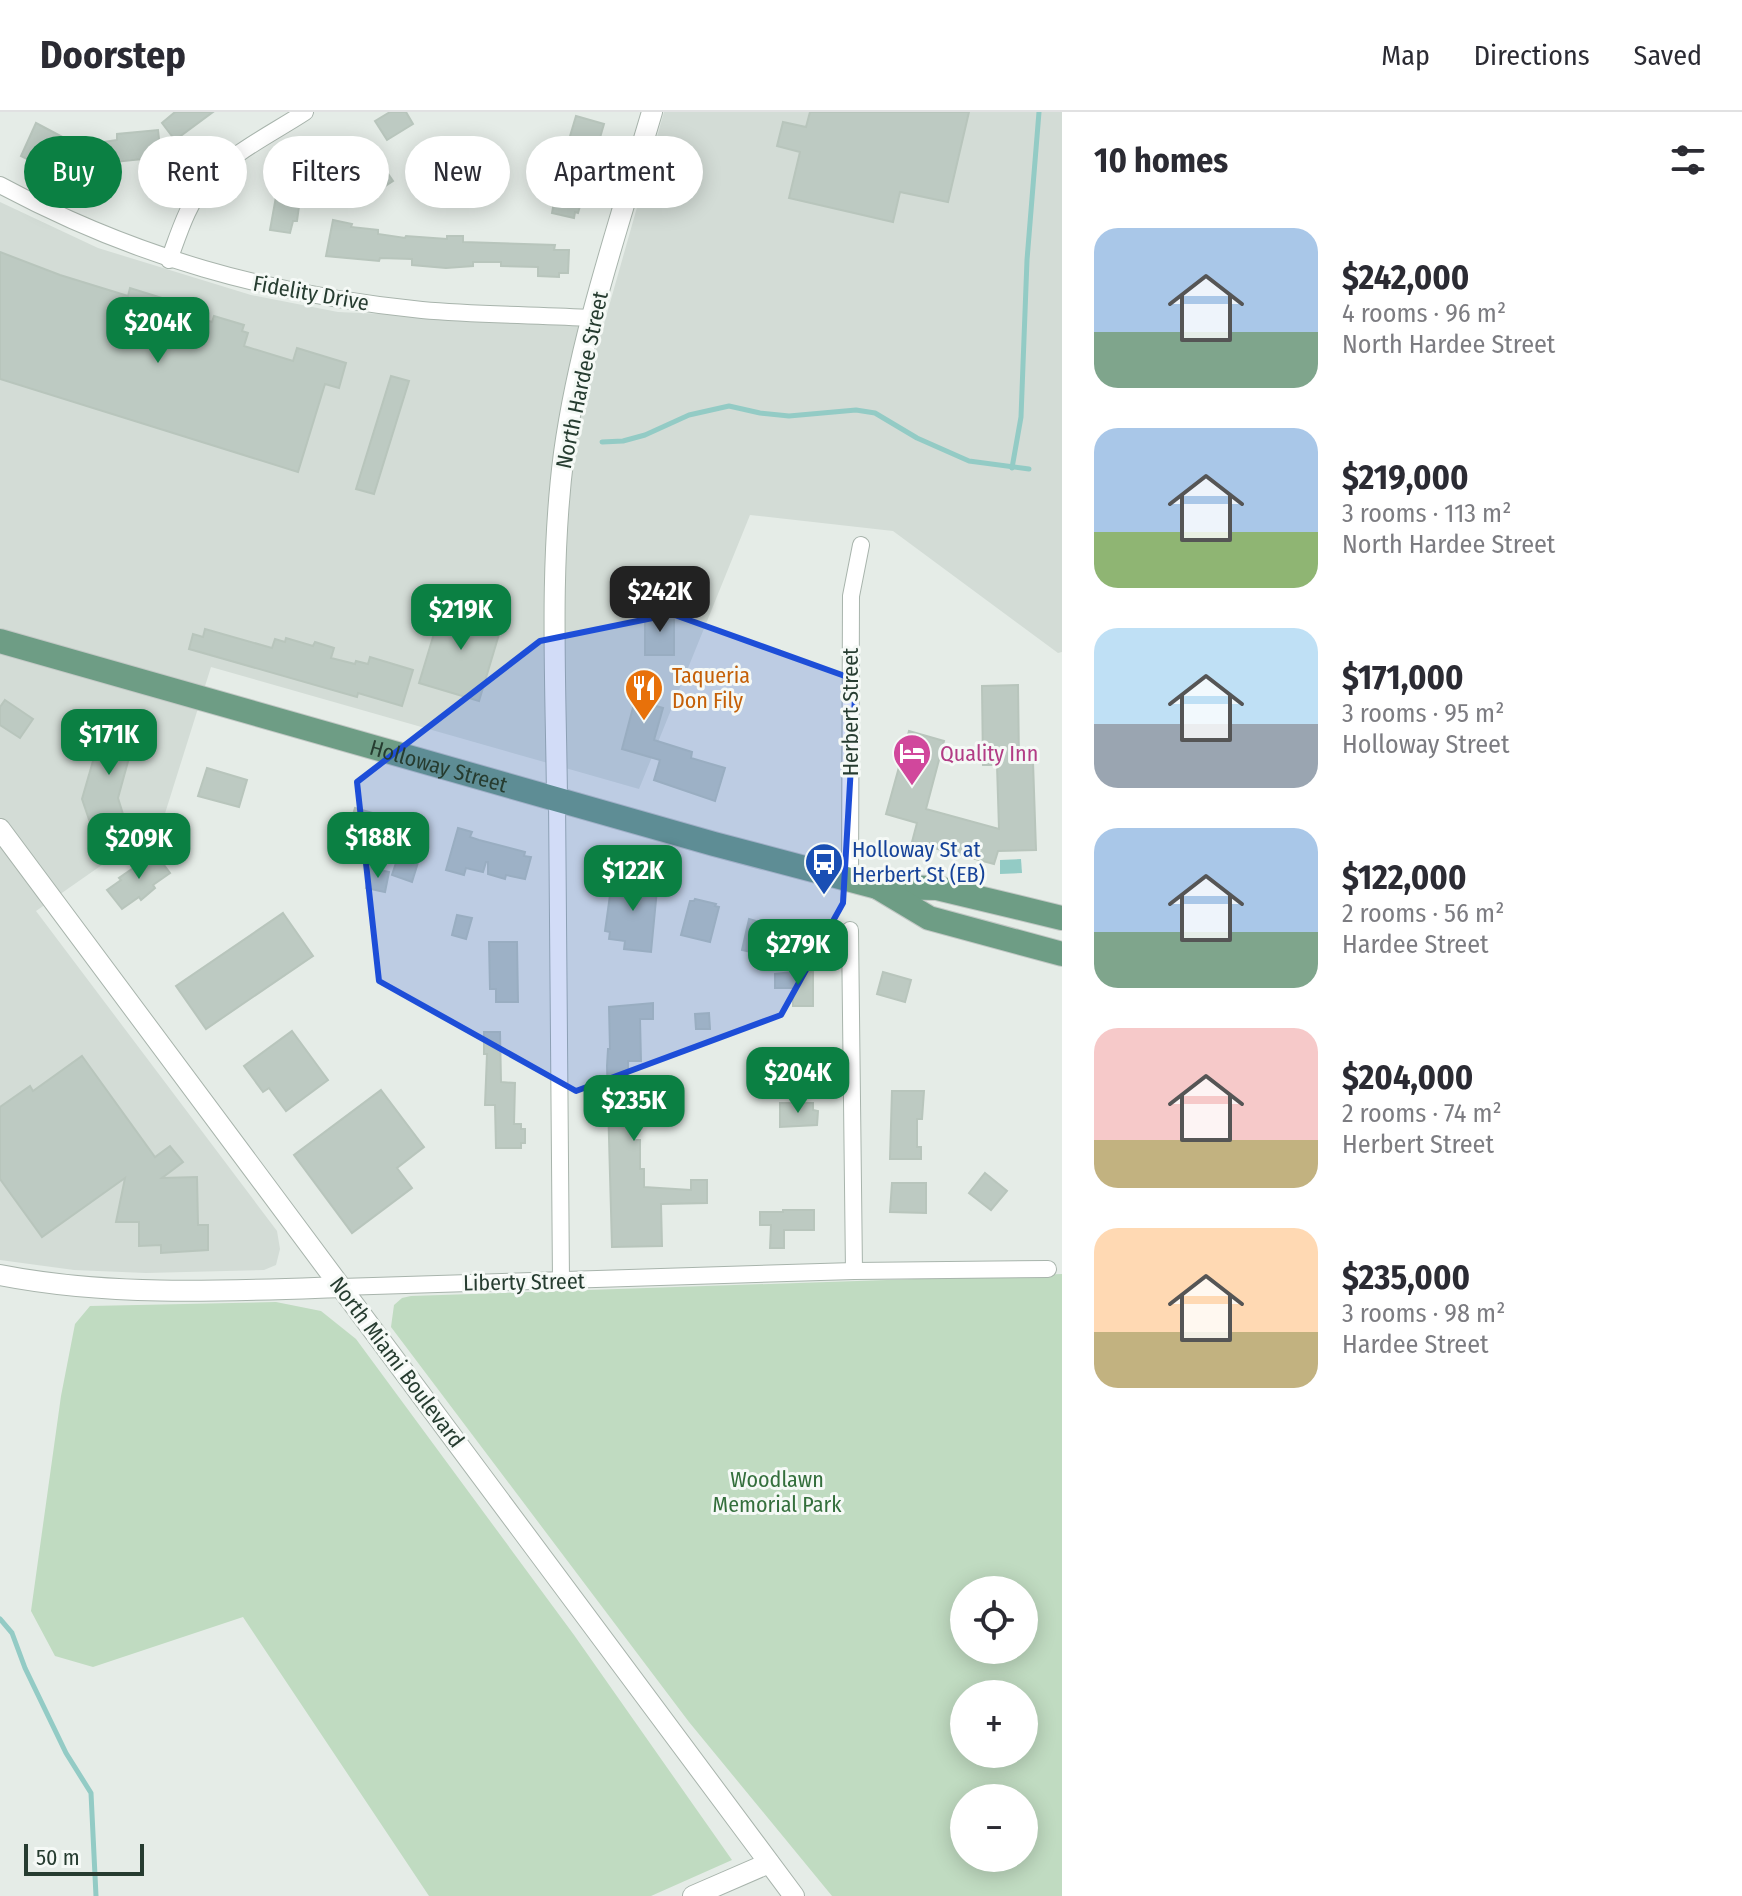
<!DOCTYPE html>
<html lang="en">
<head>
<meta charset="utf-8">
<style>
  :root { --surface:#fff; --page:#f2f2f3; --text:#2b2b33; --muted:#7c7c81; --line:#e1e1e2; --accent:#0b8043 }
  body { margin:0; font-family:"Fira Sans Condensed",sans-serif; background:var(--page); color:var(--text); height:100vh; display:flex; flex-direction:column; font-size:30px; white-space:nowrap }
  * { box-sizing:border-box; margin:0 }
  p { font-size:26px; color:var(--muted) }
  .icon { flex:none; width:44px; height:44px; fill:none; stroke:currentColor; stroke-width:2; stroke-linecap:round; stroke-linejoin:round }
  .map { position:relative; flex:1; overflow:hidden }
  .panel { display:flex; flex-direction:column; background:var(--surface); width:680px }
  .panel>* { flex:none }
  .top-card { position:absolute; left:24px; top:24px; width:760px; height:72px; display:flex; gap:16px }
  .tools { position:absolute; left:950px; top:1464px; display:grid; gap:16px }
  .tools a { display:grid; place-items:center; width:88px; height:88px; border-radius:50%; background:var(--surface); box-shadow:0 4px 20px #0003; font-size:40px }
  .scale { position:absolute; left:24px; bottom:20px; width:120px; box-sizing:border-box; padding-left:8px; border:4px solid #263c30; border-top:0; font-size:22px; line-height:28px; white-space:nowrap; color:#263c30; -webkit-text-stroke:6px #f5f9f6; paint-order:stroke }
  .price { position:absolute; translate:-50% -68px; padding:0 18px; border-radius:16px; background:var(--accent); color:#fff; font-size:26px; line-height:52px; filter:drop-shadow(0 2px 4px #0008) }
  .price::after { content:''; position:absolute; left:50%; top:48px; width:24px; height:18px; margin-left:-12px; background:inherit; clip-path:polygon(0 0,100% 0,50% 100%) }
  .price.current { background:#222; color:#fff }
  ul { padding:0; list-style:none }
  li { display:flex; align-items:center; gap:24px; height:200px; padding:0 32px }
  li span { display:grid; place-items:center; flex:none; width:224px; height:160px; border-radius:24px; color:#555 }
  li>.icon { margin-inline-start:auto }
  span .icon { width:96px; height:96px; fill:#fffc; stroke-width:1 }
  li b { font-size:34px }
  h2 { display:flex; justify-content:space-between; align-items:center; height:96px; padding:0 32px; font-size:34px }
  .pill { padding:0 28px; border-radius:36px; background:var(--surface); box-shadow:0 4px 20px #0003; font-size:28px; line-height:72px }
  .pill.current { background:var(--accent); color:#fff }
  header { display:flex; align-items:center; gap:48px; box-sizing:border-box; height:112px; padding:0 40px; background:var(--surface); border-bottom:2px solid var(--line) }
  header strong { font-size:38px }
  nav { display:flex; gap:44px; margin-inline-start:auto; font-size:28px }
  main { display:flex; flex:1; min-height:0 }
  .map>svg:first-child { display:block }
</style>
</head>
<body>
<header>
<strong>Doorstep</strong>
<nav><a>Map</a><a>Directions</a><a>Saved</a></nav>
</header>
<main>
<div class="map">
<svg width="1062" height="1784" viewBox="0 0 1062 1784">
  <rect width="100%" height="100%" fill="#e5ece7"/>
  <path fill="#d3dcd6" d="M664,0H1062V540L1058,541L893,419L750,403L639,677L211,555L162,711L36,799L277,1119L280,1137L276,1153L264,1158L146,1161L74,1158L0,1148V90L98,136L251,183L338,200L604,212Z"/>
  <g fill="#c0dbc1" fill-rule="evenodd">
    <path d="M1062,1162V1784H832L689,1610L391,1215L394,1193L402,1186L411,1184ZM964,1478H1024V1538H964ZM964,1582H1024V1642H964ZM964,1686H1024V1746H964Z"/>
    <path d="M276,1190L321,1199L356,1227L574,1523L732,1748L651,1784H429L243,1505L93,1555L55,1544L31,1499L61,1284L75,1212L90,1194Z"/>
  </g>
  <path fill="#93cbc5" d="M1021,747L1022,761L1000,762V748Z"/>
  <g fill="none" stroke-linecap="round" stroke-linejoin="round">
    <g stroke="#93cbc5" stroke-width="5">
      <path d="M602,330L623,329L645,323L689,303L729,294L760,301L789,304L856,298L875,301L917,326L969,349L1029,357"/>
      <path d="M1012,356L1021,305L1027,148L1039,0"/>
      <path d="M0,1507L12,1521L25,1556L66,1641L91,1681L96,1784"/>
    </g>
  </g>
  <g fill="#bdcac2" stroke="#b8c5bc" stroke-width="2">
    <path d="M175,0H213L175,28L162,11Z"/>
    <path d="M390,0H406L413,12L387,28L375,9Z"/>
    <path d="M810,0H969L948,90L900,80L893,110L789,86L800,40L777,34L783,10L806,15Z"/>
    <path d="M576,4L604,12L578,101L575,100L574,106L552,101L560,58Z"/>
    <path d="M36,11L87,38L71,69L21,44Z"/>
    <path d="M158,18L161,45L105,51L103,30L117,28V22Z"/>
    <path d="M351,27L369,53L348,67L340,56L327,65L317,50Z"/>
    <path d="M382,53L393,69L382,76L372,60Z"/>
    <path d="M277,79L292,81L291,90L299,94L297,109H293L290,121L270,118Z"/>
    <path d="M333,108L352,112L351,115L378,118V122L405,126L406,124L447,127V124H463V130L555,133L554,138H569L568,161H559V165L538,164V155L501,154V150H473V154L446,156L412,153V147L380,146L379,149L326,144Z"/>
    <path d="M0,140L60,163L128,184L130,176L165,187L163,195L212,210L214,204L244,213L242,219L248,221L244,234L293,249L297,236L346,251L339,276L325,272L298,360L0,267Z"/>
    <path d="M391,264L409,269L374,382L356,377Z"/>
    <path d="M443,492L503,509L479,589L419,571Z"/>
    <rect x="645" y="500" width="29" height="43"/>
    <path d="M205,517L272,536L275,527L285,530L286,526L313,534L315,530L334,536L331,546L355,552L356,549L368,552L370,545L413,558L402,594L358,581L357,585L189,537L193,522L203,525Z"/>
    <path d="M1018,573L1019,650H1033L1036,738L998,739L994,752L912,730L917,711L886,702L909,619L944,629L926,697L999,717L997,653H983L982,574Z"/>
    <path d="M5,588L33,607L20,626L0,613V595Z"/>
    <path d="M635,588L663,596L654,628L692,640L691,646L725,656L715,689L654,668L660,648L622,637Z"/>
    <path d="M106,604L138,613L118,686L127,715L95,725L82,687Z"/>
    <path d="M207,656L247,668L239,695L198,684Z"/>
    <path d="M355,696L383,704L380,717L405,723L409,712L428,718L412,770L392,763L401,736L376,729L375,734L334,721L339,703L352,706Z"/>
    <path d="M458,716L472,720L470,725L479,728L525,740L524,744L531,745L525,767L506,763L505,767L488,762V750H486L483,760L466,756L464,763L446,758Z"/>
    <path d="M155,741L170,761L153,773L155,776L141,788L139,785L122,797L107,778L121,768L119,766Z"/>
    <path d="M371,756L389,760L385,780L366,776Z"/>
    <path d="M633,764L658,767L651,840L624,837L625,829L609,827L610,820L605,819L611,776H613L614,768L632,770Z"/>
    <path d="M695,787L716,792L715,794L719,795L710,830L681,823L690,789H694Z"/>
    <path d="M283,801L313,844L206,917L176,874Z"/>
    <path d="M457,803L472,806L466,827L452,823Z"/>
    <path d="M749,807L781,816L777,829L769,827L764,848L750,844L751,840L742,838Z"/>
    <path d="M489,830H517L518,890H496V877H490Z"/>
    <path d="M793,860H813V894H793V876H775V862Z"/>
    <path d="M883,860L911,868L905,890L877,882Z"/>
    <path d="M653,891V907H640L641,949H628V984H633L634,1028H640V1057H644V1075L691,1078V1068H707V1091L661,1092L662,1134L612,1135L607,954L608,937H610L609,895Z"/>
    <path d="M709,901L710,917H696L695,902Z"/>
    <path d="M292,919L328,968L286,999L269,976L263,980L244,954Z"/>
    <path d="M484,920H500L501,970L515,971L514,1012H521V1017H525V1031H521V1036H496L495,993H485L487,942H484Z"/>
    <path d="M791,939L819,942V959H814V961H791L788,959V942H791Z"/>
    <path d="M82,944L155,1045L170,1034L183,1050L162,1066L197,1065L198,1113H208V1138L161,1141V1133L139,1134V1110H116L125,1066L42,1125L0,1067V995L30,974L33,979Z"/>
    <path d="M381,978L424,1035L397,1056L412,1076L352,1121L294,1043Z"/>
    <path d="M892,979H924L922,1007H917V1035H921V1047H890Z"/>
    <path d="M780,991H813V998L818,999L817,1013L780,1015Z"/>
    <path d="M985,1061L1007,1079L991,1098L969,1081Z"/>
    <path d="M892,1071H926V1101L890,1100Z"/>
    <path d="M783,1098H814V1118H784V1136H770L771,1113H760V1100H783Z"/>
  </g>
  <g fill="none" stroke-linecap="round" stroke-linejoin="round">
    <g stroke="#a8b4ac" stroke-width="18">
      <g id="minor">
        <path d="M0,73C134,145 270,183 422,198C478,203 535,203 592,206"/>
        <path d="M169,148C179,121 188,91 207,69C233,40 273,21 305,0"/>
        <path d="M557,688L561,1169"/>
        <path d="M850,768L851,484L861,433"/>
        <path d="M850,818L854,1159"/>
        <path d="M341,1175L854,1159L1048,1157"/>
      </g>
    </g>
    <g stroke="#a8b4ac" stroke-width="22">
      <g id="tertiary">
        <path d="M557,688C556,573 549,456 564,341C580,225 619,112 652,0"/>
        <path d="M0,717L794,1784"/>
        <path d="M0,1163C111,1185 229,1179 341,1175"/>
        <path d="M693,1784L769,1751"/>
      </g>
    </g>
    <g stroke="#c2c8c5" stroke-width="26">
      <g id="primary">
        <path id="s1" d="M0,529L714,732L877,775L937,776L1062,806"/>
        <path d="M879,776L929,806L1062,842"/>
      </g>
    </g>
    <use href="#minor" stroke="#fff" stroke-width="16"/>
    <use href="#tertiary" stroke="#fff" stroke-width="20"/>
    <use href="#primary" stroke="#6e9d85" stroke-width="24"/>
  </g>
  <path fill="#1d4ed8" fill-opacity="0.2" stroke="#1d4ed8" stroke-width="6" stroke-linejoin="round" d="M672,502L856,568L843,791L781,903L576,979L379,869L357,670L540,529Z"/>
  <defs>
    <g id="restaurant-pin" transform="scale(2)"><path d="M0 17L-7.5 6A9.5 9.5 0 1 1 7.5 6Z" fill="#e8710a" stroke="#f5f9f6"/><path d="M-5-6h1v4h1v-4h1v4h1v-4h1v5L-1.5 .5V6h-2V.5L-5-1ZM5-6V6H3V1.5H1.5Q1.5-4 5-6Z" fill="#fff"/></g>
    <g id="hotel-pin" transform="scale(2)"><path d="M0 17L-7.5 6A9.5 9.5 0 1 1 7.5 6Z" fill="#d1479c" stroke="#f5f9f6"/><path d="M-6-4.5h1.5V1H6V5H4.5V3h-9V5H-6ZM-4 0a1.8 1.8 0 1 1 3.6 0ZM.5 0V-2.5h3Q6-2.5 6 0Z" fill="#fff"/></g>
    <g id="bus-pin" transform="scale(2)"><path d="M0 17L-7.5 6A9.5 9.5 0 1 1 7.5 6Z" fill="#1a4fb4" stroke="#f5f9f6"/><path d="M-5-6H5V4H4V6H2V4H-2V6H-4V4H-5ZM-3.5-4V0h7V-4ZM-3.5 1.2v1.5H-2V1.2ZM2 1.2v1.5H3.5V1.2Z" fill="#fff"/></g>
  </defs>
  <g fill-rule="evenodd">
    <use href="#restaurant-pin" x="644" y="576"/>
    <use href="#hotel-pin" x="912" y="641"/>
    <use href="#bus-pin" x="824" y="750"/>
  </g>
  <g text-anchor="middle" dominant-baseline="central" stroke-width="6" stroke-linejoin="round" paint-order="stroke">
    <g font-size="22" fill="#263c30" stroke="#f5f9f6">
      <text transform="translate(311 181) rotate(10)">Fidelity Drive</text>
      <text transform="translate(582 268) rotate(-78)">North Hardee Street</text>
      <text transform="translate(850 600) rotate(-90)">Herbert Street</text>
      <text stroke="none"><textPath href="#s1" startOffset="456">Holloway Street</textPath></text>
      <text transform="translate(524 1170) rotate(-1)">Liberty Street</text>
      <text transform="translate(397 1250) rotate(53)">North Miami Boulevard</text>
    </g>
    <g font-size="22" fill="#c56008" stroke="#f5f9f6" text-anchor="start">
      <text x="672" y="563">Taqueria<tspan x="672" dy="25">Don Fily</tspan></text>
    </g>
    <g font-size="22" fill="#b23c85" stroke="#f5f9f6" text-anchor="start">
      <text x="940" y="641">Quality Inn</text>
    </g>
    <g font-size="22" fill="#164399" stroke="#f5f9f6" text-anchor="start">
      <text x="852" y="737">Holloway St at<tspan x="852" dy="25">Herbert St (EB)</tspan></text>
    </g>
    <g font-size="22" fill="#346f3c" stroke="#f5f9f6">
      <text x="777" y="1367">Woodlawn<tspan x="777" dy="25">Memorial Park</tspan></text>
    </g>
  </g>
</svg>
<div class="tools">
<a><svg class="icon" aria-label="locate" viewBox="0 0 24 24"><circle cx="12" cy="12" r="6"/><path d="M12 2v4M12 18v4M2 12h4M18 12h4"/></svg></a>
<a>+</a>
<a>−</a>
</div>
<div class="scale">50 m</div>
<b class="price" style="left:158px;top:253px">$204K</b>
<b class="price current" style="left:660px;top:522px">$242K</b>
<b class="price" style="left:461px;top:540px">$219K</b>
<b class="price" style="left:109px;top:665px">$171K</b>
<b class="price" style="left:378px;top:768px">$188K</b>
<b class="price" style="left:139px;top:769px">$209K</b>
<b class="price" style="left:633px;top:801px">$122K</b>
<b class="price" style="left:798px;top:875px">$279K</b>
<b class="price" style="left:798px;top:1003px">$204K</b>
<b class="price" style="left:634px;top:1031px">$235K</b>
<div class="top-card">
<a class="pill current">Buy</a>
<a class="pill">Rent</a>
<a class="pill">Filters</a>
<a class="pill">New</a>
<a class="pill">Apartment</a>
</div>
</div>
<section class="panel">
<h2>10 homes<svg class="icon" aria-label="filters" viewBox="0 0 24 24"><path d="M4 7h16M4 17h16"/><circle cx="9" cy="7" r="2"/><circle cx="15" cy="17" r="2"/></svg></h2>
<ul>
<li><span style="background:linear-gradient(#a9c7e8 65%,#7fa58c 0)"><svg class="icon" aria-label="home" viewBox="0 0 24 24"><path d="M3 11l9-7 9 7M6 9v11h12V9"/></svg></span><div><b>$242,000</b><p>4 rooms · 96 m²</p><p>North Hardee Street</p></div></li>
<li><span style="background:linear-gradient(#a9c7e8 65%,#8fb573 0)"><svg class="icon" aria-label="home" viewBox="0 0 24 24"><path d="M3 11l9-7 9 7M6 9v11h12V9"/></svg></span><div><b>$219,000</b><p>3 rooms · 113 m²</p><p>North Hardee Street</p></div></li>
<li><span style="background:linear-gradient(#bfe0f5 60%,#9aa5b1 0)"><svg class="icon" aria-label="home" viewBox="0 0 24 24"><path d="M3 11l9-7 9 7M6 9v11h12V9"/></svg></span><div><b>$171,000</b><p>3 rooms · 95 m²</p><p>Holloway Street</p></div></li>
<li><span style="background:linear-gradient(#a9c7e8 65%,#7fa58c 0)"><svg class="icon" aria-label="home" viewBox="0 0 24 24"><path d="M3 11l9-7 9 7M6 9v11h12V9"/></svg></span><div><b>$122,000</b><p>2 rooms · 56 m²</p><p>Hardee Street</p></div></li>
<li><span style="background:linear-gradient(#f6c9c9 70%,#c2b280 0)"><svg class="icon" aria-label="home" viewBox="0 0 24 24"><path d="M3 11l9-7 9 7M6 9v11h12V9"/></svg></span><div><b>$204,000</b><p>2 rooms · 74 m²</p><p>Herbert Street</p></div></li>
<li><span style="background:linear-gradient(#ffd9b3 65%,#c2b280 0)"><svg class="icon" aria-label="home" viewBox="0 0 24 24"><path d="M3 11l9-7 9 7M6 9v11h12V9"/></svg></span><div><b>$235,000</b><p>3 rooms · 98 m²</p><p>Hardee Street</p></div></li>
</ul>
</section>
</main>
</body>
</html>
